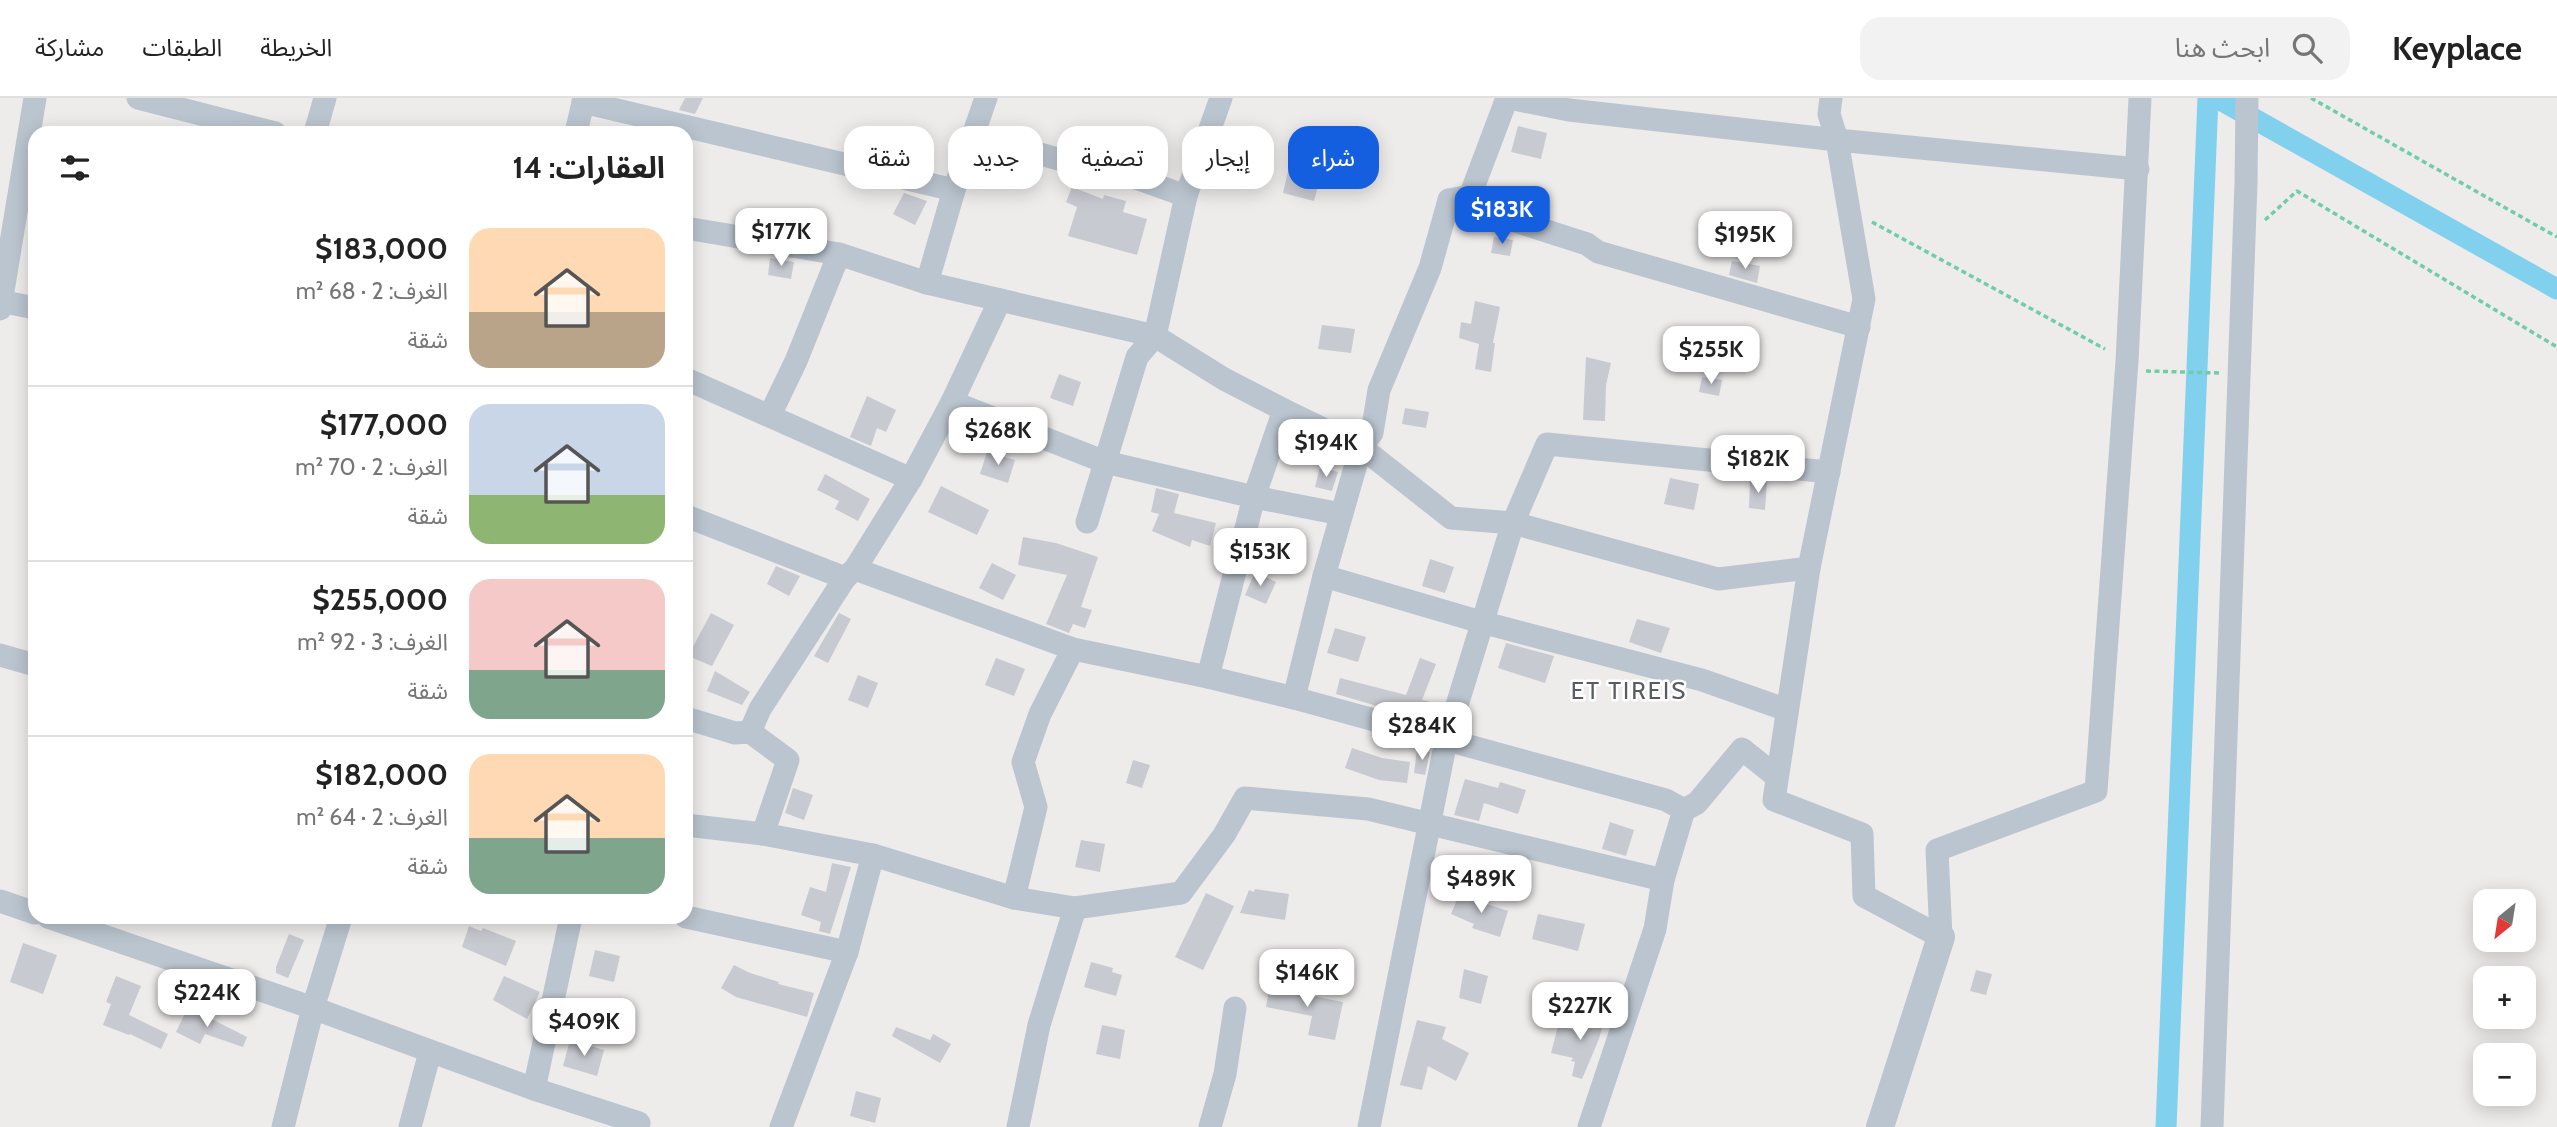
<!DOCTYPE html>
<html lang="ar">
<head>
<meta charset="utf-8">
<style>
  :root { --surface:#fff; --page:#f2f2f2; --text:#222; --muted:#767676; --line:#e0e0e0; --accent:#135fe0 }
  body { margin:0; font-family:Cabin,"Noto Sans Arabic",sans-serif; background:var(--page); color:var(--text); direction:rtl; height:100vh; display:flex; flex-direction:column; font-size:26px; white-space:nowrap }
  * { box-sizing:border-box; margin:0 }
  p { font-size:23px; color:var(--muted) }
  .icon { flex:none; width:38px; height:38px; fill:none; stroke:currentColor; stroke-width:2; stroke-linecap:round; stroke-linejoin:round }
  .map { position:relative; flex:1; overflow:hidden; direction:ltr }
  .details { position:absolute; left:28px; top:28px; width:665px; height:798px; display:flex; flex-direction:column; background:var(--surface); border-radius:21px; box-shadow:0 4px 18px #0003; direction:rtl }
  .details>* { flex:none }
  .banner { position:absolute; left:714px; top:28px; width:665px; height:63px; direction:rtl; display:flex; gap:14px }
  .needle { width:46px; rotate:210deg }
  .fabs { position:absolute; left:2473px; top:791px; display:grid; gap:14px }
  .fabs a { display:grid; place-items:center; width:63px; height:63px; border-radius:14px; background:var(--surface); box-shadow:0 4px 18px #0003; font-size:35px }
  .price { position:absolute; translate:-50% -60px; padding:0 16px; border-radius:14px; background:#fff; color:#222; font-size:23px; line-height:46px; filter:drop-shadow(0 2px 4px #0008) }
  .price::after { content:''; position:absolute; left:50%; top:42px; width:21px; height:16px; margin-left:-10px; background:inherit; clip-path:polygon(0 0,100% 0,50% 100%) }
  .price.on { background:var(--accent); color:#fff }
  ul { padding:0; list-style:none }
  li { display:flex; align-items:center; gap:21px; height:175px; padding:0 28px }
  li+li { border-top:2px solid var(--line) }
  li span { display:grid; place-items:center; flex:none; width:196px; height:140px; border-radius:21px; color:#555 }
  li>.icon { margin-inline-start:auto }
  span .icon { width:84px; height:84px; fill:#fffc; stroke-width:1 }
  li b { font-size:30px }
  h2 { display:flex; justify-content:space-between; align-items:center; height:84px; padding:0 28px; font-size:30px }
  .chip { padding:0 24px; border-radius:21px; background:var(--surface); box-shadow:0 4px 18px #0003; font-size:24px; line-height:63px }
  .chip.on { background:var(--accent); color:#fff }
  header { display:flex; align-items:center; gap:42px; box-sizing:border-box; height:98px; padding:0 35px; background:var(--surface); border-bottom:2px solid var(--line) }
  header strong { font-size:33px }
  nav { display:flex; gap:38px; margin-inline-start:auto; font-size:24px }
  .search { width:490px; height:63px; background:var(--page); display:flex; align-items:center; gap:18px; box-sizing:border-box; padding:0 24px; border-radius:21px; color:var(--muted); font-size:26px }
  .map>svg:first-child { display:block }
</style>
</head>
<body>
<header>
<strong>Keyplace</strong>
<div class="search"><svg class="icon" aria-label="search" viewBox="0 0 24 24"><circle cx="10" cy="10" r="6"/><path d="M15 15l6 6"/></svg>ابحث هنا</div>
<nav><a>الخريطة</a><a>الطبقات</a><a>مشاركة</a></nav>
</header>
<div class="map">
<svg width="2557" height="1029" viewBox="0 0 2557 1029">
  <rect width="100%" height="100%" fill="#eeebeb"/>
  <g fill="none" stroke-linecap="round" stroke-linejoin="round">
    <g stroke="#81d0ee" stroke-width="21">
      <path d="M2217,0L2557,191"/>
      <path d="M2166,1029L2208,0"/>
    </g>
  </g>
  <g fill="#c8cad1">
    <path d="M685,0H703L695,16L679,12Z"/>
    <path d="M1518,28L1547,35L1541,61L1511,54Z"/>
    <path d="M1289,69L1321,77L1314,103L1283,95Z"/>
    <path d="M1072,89L1103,101L1104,97L1126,103L1123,114L1147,121L1137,157L1068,138L1077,109L1066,104Z"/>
    <path d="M904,95L927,103L915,127L893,116Z"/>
    <path d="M1494,139L1513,142L1510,158L1491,155Z"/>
    <path d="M770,160L794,164L791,181L768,177Z"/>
    <path d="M1732,163L1760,168L1757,185L1729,177Z"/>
    <path d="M1475,203L1500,209L1493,245H1495L1491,274L1475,271L1479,246L1459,240L1461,224L1471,226Z"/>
    <path d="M1322,227L1355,231L1351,255L1318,251Z"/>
    <path d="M1586,259L1611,265L1606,287L1605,323L1583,322Z"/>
    <path d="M1059,276L1081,284L1073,308L1050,300Z"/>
    <path d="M1702,279L1722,282L1719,298L1699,294Z"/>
    <path d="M867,298L896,312L886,334L877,330L871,348L850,339Z"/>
    <path d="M1405,310L1429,314L1426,330L1402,326Z"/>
    <path d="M987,354L1015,362L1008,385L980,376Z"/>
    <path d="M1320,369L1338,374L1332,393L1315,389Z"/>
    <path d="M825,376L870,401L858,423L835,411L839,403L817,392Z"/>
    <path d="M1670,380L1699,386L1694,412L1664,406Z"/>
    <path d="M1750,383L1767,384L1765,412L1749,410Z"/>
    <path d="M941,388L989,412L977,437L928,414Z"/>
    <path d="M1156,390L1179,396L1174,415L1216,425L1210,448L1192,442L1190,449L1152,433L1159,416L1151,414Z"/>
    <path d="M1023,439L1056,445L1098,459L1081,509L1092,512L1085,530L1073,526L1069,535L1046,526L1067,477L1018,467Z"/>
    <path d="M1430,461L1454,469L1445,495L1422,488Z"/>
    <path d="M992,465L1016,477L1003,502L979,490Z"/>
    <path d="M776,468L800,478L789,498L767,486Z"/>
    <path d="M1255,474L1276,484L1266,506L1245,497Z"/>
    <path d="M711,515L734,527L712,568L688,558Z"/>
    <path d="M839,515L851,521L828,565L814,558Z"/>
    <path d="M1637,521L1670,530L1661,555L1629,544Z"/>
    <path d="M1335,530L1366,539L1358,564L1327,555Z"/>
    <path d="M1506,545L1554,558L1545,585L1498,570Z"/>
    <path d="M996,560L1025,571L1014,598L985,587Z"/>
    <path d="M1420,560L1436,566L1422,602L1431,604L1425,622L1336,596L1340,580L1406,597Z"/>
    <path d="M715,573L750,594L742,607L707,593Z"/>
    <path d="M858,577L878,585L868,610L848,602Z"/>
    <path d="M1352,650L1382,660L1410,664L1407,685L1379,682L1345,670Z"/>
    <path d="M1417,652L1430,654L1425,677L1414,675Z"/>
    <path d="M1133,662L1150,667L1142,690L1126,685Z"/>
    <path d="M1465,681L1498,690L1500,684L1526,692L1518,716L1484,705L1479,723L1454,717Z"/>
    <path d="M793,690L813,697L804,722L785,715Z"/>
    <path d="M1610,724L1634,732L1626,758L1602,751Z"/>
    <path d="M1081,742L1105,746L1100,774L1075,769Z"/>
    <path d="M832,765L851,769L830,836L819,833L821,824L801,817L810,789L826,794Z"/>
    <path d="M1255,791L1289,796L1285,822L1240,815L1249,792L1254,794Z"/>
    <path d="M1206,795L1234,808L1203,872L1175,859Z"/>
    <path d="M1459,797L1508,813L1500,839L1472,830L1474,826L1451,816Z"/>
    <path d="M1538,816L1585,826L1578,853L1532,841Z"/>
    <path d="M469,828L481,833L483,830L516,843L506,868L462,849Z"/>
    <path d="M289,836L304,842L288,880L276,875V869Z"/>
    <path d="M23,845L57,857L43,896L10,884Z"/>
    <path d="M595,852L620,858L614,884L589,878Z"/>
    <path d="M1091,864L1113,870L1112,874L1122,877L1116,898L1084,889Z"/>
    <path d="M734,867L750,875L779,884L778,886L814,895L807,919L736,899L721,890Z"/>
    <path d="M1464,871L1488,878L1481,906L1459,900Z"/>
    <path d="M1976,872L1992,876L1986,897L1970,893Z"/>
    <path d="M116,878L141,888L129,917L168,936L161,951L130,936L129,937L103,927L111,906L106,904Z"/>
    <path d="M504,878L540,894L527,921L493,902Z"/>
    <path d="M1271,882L1295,887L1293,894L1343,904L1335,942L1308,937L1312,918L1266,909Z"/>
    <path d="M188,909L247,939L243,949L205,936L200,946L176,934Z"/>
    <path d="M1589,909L1606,913L1599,941L1582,981L1572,978L1575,964L1571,963L1573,960L1551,955L1558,928L1583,934Z"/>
    <path d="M1417,922L1446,929L1442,941L1469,955L1456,983L1428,968L1422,992L1400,987Z"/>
    <path d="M1102,927L1125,932L1120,961L1096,956Z"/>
    <path d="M896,929L930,942L933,936L951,946L940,965L892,938Z"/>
    <path d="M570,942L604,952L597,978L563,968Z"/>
    <path d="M856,993L881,1000L875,1025L850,1018Z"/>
  </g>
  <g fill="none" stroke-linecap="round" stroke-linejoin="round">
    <g stroke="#6ecea5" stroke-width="3.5" stroke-dasharray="5 3.5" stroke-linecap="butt">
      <path d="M2311,0L2557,139"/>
      <path d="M2265,122L2297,93L2557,249"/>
      <path d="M1872,124L2105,251"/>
      <path d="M2146,273L2219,275"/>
    </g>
    <g stroke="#bbc5cf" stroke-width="23">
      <path d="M138,0L275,35"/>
      <path d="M1831,0L1829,16L1837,42L2138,71"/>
      <path d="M583,4L954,92"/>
      <path d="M315,35L325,0"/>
      <path d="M576,35L584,0"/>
      <path d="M973,37L1058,61L1088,63L1186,98"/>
      <path d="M1449,102L1587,146L1598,154L1859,229"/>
      <path d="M686,130L839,156L927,185L1155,238L1224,281L1284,312L1361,349L1451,420L1513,425L1718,481L1809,470L1864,201L1837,42L1569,12L1509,0"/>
      <path d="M927,185L954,92L986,0"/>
      <path d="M0,203L35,210"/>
      <path d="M0,211L35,0"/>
      <path d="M686,281L911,381"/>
      <path d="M952,304L1105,364L1254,399L1341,416"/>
      <path d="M770,317L796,263L839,156"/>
      <path d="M686,418L845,480L855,471L1073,551L1208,579L1294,600L1666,702L1684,712"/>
      <path d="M1087,424L1137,259L1155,238L1186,98L1221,0"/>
      <path d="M1809,470L1774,702L1862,736L1864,798L1941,839L1937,752L2096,693L2127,263L2140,0"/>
      <path d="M855,471L911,381L952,304L1000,202"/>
      <path d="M1324,478L1481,524L1702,582L1787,612"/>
      <path d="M0,557L35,567"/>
      <path d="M1208,579L1254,399L1284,312"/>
      <path d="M1294,600L1324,478L1361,349L1372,335L1379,292L1430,170L1449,102L1470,98L1507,0"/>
      <path d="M686,620L735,635L750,634L788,662L763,736"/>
      <path d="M750,634L760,611L845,480"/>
      <path d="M686,727L763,736L873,757L1014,800L1075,810L1181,795L1224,737L1245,700L1368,711L1663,782"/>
      <path d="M1014,800L1036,709L1023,664L1040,616L1073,551"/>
      <path d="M0,803L35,815"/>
      <path d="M48,819L313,910L534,991L639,1025L638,1029"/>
      <path d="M686,819L847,854"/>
      <path d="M534,991L571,819"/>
      <path d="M283,1029L313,910L341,819"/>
      <path d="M410,1029L430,954"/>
      <path d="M781,1029L847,854L873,757"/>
      <path d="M1018,1029L1039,927L1075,810"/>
      <path d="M1210,1029L1225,976L1235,910"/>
      <path d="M1369,1029L1446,643L1513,425L1547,346L1829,374"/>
      <path d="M1589,1029L1655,831L1663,782L1684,712L1697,705L1742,651L1777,679"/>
      <path d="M2212,1029L2246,85L2247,0"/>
    </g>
    <path stroke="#bbc5cf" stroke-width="28" d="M1880,1029L1941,839"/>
  </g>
  <g text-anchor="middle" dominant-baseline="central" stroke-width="5" stroke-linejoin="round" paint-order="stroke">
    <g font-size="24" letter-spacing="2" fill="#585b60" stroke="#fff">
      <text x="1629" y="592">ET TIREIS</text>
    </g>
  </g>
</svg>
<div class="fabs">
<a><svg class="needle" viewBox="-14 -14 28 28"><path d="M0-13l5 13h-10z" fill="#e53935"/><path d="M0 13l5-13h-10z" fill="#767676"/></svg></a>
<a>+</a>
<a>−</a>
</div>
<b class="price on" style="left:1502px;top:148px">$183K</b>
<b class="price" style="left:781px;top:170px">$177K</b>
<b class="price" style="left:1745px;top:173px">$195K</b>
<b class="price" style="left:1711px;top:288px">$255K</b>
<b class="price" style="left:998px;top:369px">$268K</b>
<b class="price" style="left:1326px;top:381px">$194K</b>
<b class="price" style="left:1758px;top:397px">$182K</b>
<b class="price" style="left:1260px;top:490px">$153K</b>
<b class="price" style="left:1422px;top:664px">$284K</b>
<b class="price" style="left:1481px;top:817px">$489K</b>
<b class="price" style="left:1307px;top:911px">$146K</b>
<b class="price" style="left:207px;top:931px">$224K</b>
<b class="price" style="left:1580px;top:944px">$227K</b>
<b class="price" style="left:584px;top:960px">$409K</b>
<div class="banner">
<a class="chip on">شراء</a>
<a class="chip">إيجار</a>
<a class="chip">تصفية</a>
<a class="chip">جديد</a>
<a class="chip">شقة</a>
</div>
<section class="details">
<h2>العقارات: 14<svg class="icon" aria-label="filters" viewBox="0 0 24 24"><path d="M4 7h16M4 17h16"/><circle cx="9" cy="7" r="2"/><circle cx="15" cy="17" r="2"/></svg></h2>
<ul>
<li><span style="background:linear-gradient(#ffd9b3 60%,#b9a48a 0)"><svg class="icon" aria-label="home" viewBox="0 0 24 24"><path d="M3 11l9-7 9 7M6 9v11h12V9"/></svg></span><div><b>$183,000</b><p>الغرف: 2 · 68 m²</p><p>شقة</p></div></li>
<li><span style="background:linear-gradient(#c9d6e8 65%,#8fb573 0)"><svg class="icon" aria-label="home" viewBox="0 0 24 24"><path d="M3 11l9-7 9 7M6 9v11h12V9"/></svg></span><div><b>$177,000</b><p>الغرف: 2 · 70 m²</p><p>شقة</p></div></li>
<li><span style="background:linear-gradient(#f6c9c9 65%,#7fa58c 0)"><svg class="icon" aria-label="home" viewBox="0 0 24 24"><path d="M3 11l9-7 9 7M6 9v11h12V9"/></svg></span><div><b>$255,000</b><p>الغرف: 3 · 92 m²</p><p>شقة</p></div></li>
<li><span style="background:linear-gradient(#ffd9b3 60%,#7fa58c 0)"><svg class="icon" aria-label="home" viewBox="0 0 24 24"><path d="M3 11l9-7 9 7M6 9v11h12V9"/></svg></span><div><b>$182,000</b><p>الغرف: 2 · 64 m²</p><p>شقة</p></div></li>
</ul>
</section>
</div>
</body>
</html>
